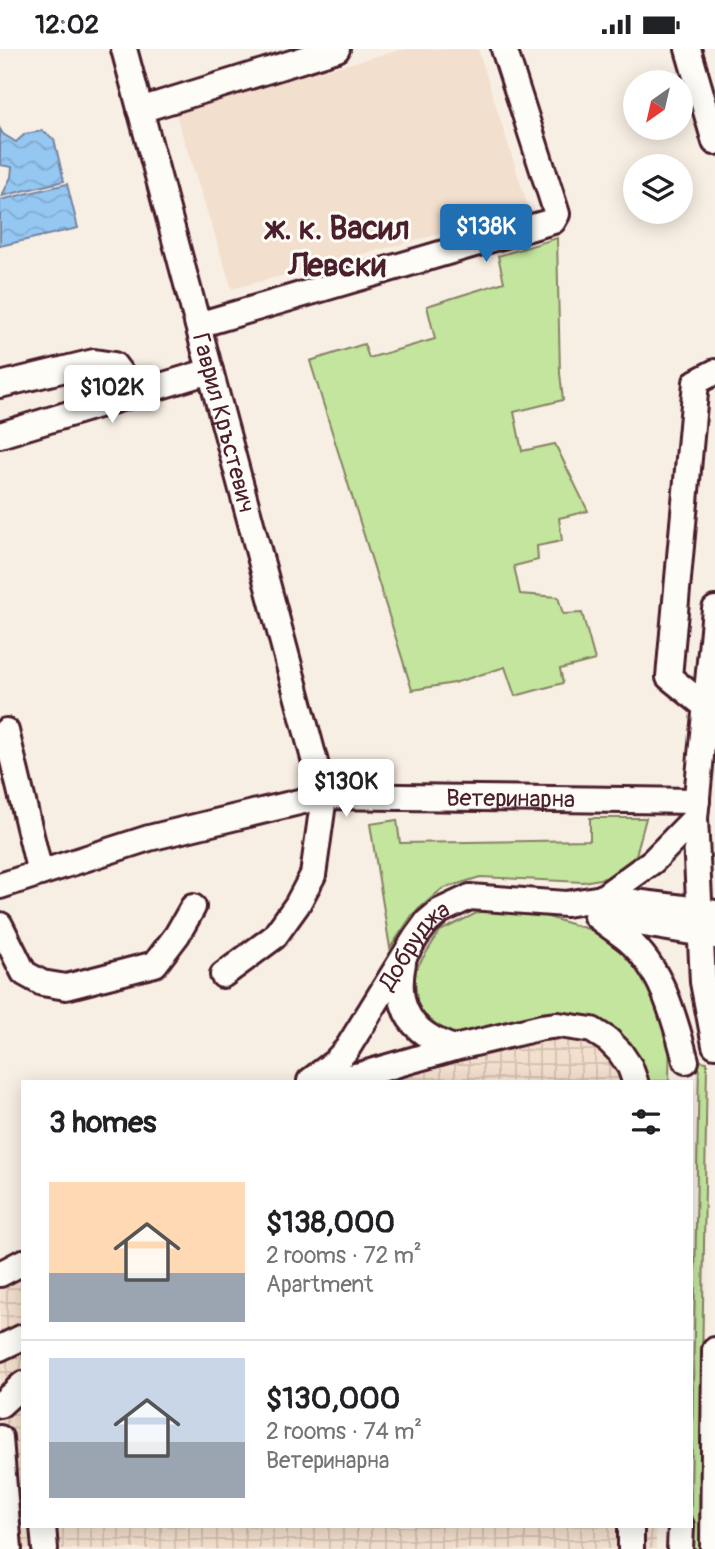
<!DOCTYPE html>
<html lang="en">
<head>
<meta charset="utf-8">
<style>
  :root { --surface:#fff; --page:#f6f6f6; --text:#202124; --muted:#757577; --line:#e0e0e0; --accent:#1f6fb2 }
  body { margin:0; font-family:Pangolin,sans-serif; background:var(--page); color:var(--text); height:100vh; display:flex; flex-direction:column; font-size:26px; white-space:nowrap }
  * { box-sizing:border-box; margin:0 }
  p { font-size:23px; color:var(--muted) }
  .icon { flex:none; width:38px; height:38px; fill:none; stroke:currentColor; stroke-width:2; stroke-linecap:round; stroke-linejoin:round }
  .map { position:relative; flex:1; overflow:hidden }
  .panel { position:absolute; left:21px; top:1031px; width:672px; height:448px; display:flex; flex-direction:column; background:var(--surface); border-radius:0px; box-shadow:0 4px 18px #0003 }
  .panel>* { flex:none }
  .needle { width:46px; rotate:214deg }
  .controls { position:absolute; left:623px; top:21px; display:grid; gap:14px }
  .controls a { display:grid; place-items:center; width:70px; height:70px; border-radius:50%; background:var(--surface); box-shadow:0 4px 18px #0003; font-size:35px }
  .price { position:absolute; translate:-50% -60px; padding:0 16px; border-radius:7px; background:#fff; color:#222; font-size:23px; line-height:46px; filter:drop-shadow(0 2px 4px #0008) }
  .price::after { content:''; position:absolute; left:50%; top:42px; width:21px; height:16px; margin-left:-10px; background:inherit; clip-path:polygon(0 0,100% 0,50% 100%) }
  .price.current { background:var(--accent); color:#fff }
  ul { padding:0; list-style:none }
  li { display:flex; align-items:center; gap:21px; height:175px; padding:0 28px }
  li+li { border-top:2px solid var(--line) }
  li span { display:grid; place-items:center; flex:none; width:196px; height:140px; border-radius:0px; color:#555 }
  li>.icon { margin-inline-start:auto }
  span .icon { width:84px; height:84px; fill:#fffc; stroke-width:1 }
  li b { font-size:30px }
  h2 { display:flex; justify-content:space-between; align-items:center; height:84px; padding:0 28px; font-size:30px }
  .status { display:flex; justify-content:space-between; align-items:center; height:49px; padding:0 35px; background:var(--surface); direction:ltr }
  .status svg { height:19px; fill:currentColor }
  .map>svg:first-child { display:block }
</style>
</head>
<body>
<div class="status"><b>12:02</b><svg viewBox="0 0 49 12"><path d="M0 12V9h3v3zM5 12V6h3v6zM10 12V3h3v9zM15 12V0h3v12zM26 1h20v11H26zM47 4h2v5h-2z"/></svg></div>
<div class="map">
<svg width="715" height="1500" viewBox="0 0 715 1500">
  <defs>
    <pattern id="industrial-grid" width="8" height="8" patternUnits="userSpaceOnUse" patternTransform="scale(1.75)"><rect width="8" height="8" fill="#f3dfcd"/><path d="M0 4h8M4 0v8" fill="none" stroke="#d2bfb0"/></pattern>
    <pattern id="water-waves" width="16" height="10" patternUnits="userSpaceOnUse" patternTransform="scale(1.75)"><rect width="16" height="10" fill="#94c7f1"/><path d="M0 5q4-4 8 0t8 0" fill="none" stroke="#81aacf"/></pattern>
  </defs>
  <rect width="100%" height="100%" fill="#f8efe4"/>
  <filter id="ink" filterUnits="userSpaceOnUse"><feTurbulence type="fractalNoise" baseFrequency=".0143" numOctaves="2"/><feDisplacementMap in="SourceGraphic" scale="14" xChannelSelector="R" yChannelSelector="G"/><feConvolveMatrix kernelMatrix="1 2 1 2 8 2 1 2 1" color-interpolation-filters="sRGB"/></filter>
  <g filter="url(#ink)">
    <path fill="#f3dfcd" d="M405,0H478L529,161L232,240L174,60Z"/>
    <g fill="url(#industrial-grid)">
      <path d="M488,947L620,953L654,1032H344Z"/>
      <path d="M23,1222V1477H656V1500H0V1236Z"/>
    </g>
    <g fill="#c3e59e" stroke="#868264" stroke-width="2">
      <path d="M557,189L560,324L563,351L514,363L522,402L555,395L588,462L559,469L562,492L537,497L538,511L514,517L520,545L558,548L563,565L582,564L595,611L560,620L563,634L515,647L505,618L454,634L412,641L310,312L364,295L369,309L435,290L427,257L504,233L498,207Z"/>
      <path d="M590,769H646L635,810L611,828L583,833L480,828L442,840L413,865L390,899L370,775L397,771L400,794L590,791Z"/>
      <path d="M487,859L541,866L598,883L639,917L670,983L669,1032H648L629,1001L604,973L556,966L485,985L450,986L418,961L414,923L440,882Z"/>
      <path d="M699,1012L707,1013L699,1500H690Z"/>
    </g>
    <g fill="url(#water-waves)" stroke="#7684a2" stroke-width="2">
      <path d="M0,80L3,85L16,93L25,85L42,82L54,90L64,132L2,147L11,128L12,118L0,116Z"/>
      <path d="M67,135L78,179L0,197V151Z"/>
    </g>
    <g fill="none" stroke-linecap="round" stroke-linejoin="round">
      <g stroke="#4a1f2b" stroke-width="30">
        <g id="minor">
          <path id="s1" d="M124,0L324,747L313,826L297,856L274,888L223,926"/>
          <path d="M688,0L715,93"/>
          <path d="M140,61L337,0"/>
          <path d="M198,276L553,172L557,165L504,0"/>
          <path d="M0,336L94,313L114,316L136,345"/>
          <path d="M0,386L210,322"/>
          <path d="M715,560L695,769L703,933L715,996"/>
          <path d="M705,657L669,628L696,333L715,323"/>
          <path d="M6,682L40,824"/>
          <path id="s2" d="M0,837L149,789L324,747L697,752"/>
          <path d="M602,849L653,812L695,769"/>
          <path d="M596,867C606,875 617,882 627,890C663,921 674,968 686,1012"/>
          <path d="M603,868L715,887"/>
          <path d="M0,876L24,924L42,934L66,938L155,915L177,886L193,858"/>
          <path d="M403,914C394,959 411,985 454,999"/>
          <path id="s3" d="M310,1032L335,1013L347,1000L416,888L427,873L440,862L470,848L566,855L602,849L699,861L715,864"/>
          <path d="M323,1032L360,1026L454,999L542,978L558,976L592,981L608,991L620,1003L630,1018L635,1032"/>
          <path d="M0,1225L23,1213"/>
          <path d="M0,1299L23,1288"/>
          <path d="M0,1356L23,1335"/>
          <path d="M0,1389L9,1500"/>
          <path d="M43,1477L45,1500"/>
          <path d="M631,1500V1477"/>
          <path d="M680,1500L681,1477"/>
          <path d="M713,1500L715,1301"/>
        </g>
      </g>
      <use href="#minor" stroke="#fdfcf7" stroke-width="24"/>
    </g>
  </g>
  <g text-anchor="middle" dominant-baseline="central" stroke-width="6" stroke-linejoin="round" paint-order="stroke">
    <g font-size="24" fill="#4a1f2b" stroke="#fdfcf7">
      <text stroke="none"><textPath href="#s1" startOffset="387">Гаврил Кръстевич</textPath></text>
      <text stroke="none"><textPath href="#s2" startOffset="523">Ветеринарна</textPath></text>
      <text stroke="none"><textPath href="#s3" startOffset="173">Добруджа</textPath></text>
    </g>
    <g font-size="32" font-weight="bold" fill="#4a1f2b" stroke="#fdfcf7">
      <text x="337" y="180">ж. к. Васил<tspan x="337" dy="37">Левски</tspan></text>
    </g>
  </g>
</svg>
<div class="controls">
<a><svg class="needle" viewBox="-14 -14 28 28"><path d="M0-13l5 13h-10z" fill="#e53935"/><path d="M0 13l5-13h-10z" fill="#757577"/></svg></a>
<a><svg class="icon" aria-label="layers" viewBox="0 0 24 24"><path d="M12 4l9 5-9 5-9-5zM3 14l9 5 9-5"/></svg></a>
</div>
<b class="price current" style="left:486px;top:215px">$138K</b>
<b class="price" style="left:112px;top:376px">$102K</b>
<b class="price" style="left:346px;top:770px">$130K</b>
<section class="panel">
<h2>3 homes<svg class="icon" aria-label="filters" viewBox="0 0 24 24"><path d="M4 7h16M4 17h16"/><circle cx="9" cy="7" r="2"/><circle cx="15" cy="17" r="2"/></svg></h2>
<ul>
<li><span style="background:linear-gradient(#ffd9b3 65%,#9aa5b1 0)"><svg class="icon" aria-label="home" viewBox="0 0 24 24"><path d="M3 11l9-7 9 7M6 9v11h12V9"/></svg></span><div><b>$138,000</b><p>2 rooms · 72 m²</p><p>Apartment</p></div></li>
<li><span style="background:linear-gradient(#c9d6e8 60%,#9aa5b1 0)"><svg class="icon" aria-label="home" viewBox="0 0 24 24"><path d="M3 11l9-7 9 7M6 9v11h12V9"/></svg></span><div><b>$130,000</b><p>2 rooms · 74 m²</p><p>Ветеринарна</p></div></li>
</ul>
</section>
</div>
</body>
</html>
